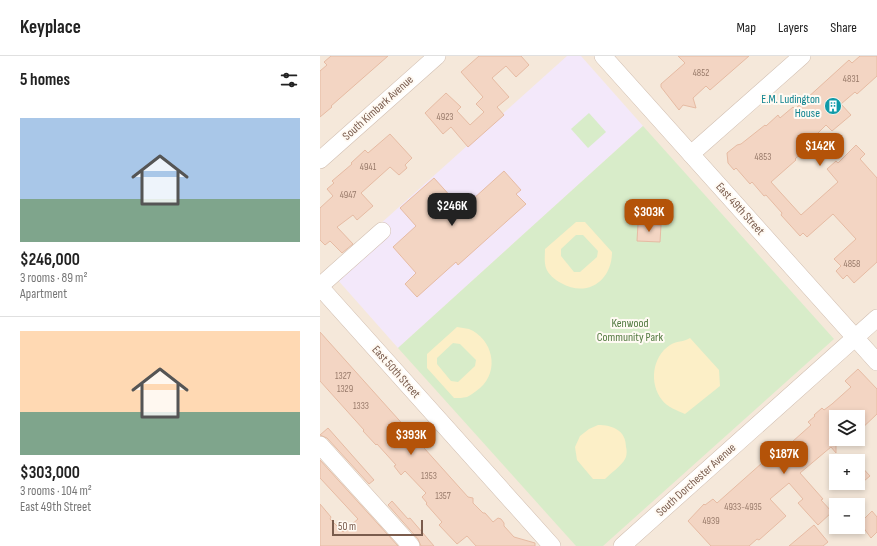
<!DOCTYPE html>
<html lang="en">
<head>
<meta charset="utf-8">
<style>
  :root { --surface:#fff; --page:#f2f2f2; --text:#222; --muted:#767676; --line:#e0e0e0; --accent:#b45309 }
  body { margin:0; font-family:"Sofia Sans Condensed",sans-serif; background:var(--page); color:var(--text); height:100vh; display:flex; flex-direction:column; font-size:15px; white-space:nowrap }
  * { box-sizing:border-box; margin:0 }
  p { font-size:13px; color:var(--muted) }
  .icon { flex:none; width:22px; height:22px; fill:none; stroke:currentColor; stroke-width:2; stroke-linecap:round; stroke-linejoin:round }
  .map { position:relative; flex:1; overflow:hidden }
  .side { display:flex; flex-direction:column; background:var(--surface); width:320px }
  .side>* { flex:none }
  .tools { position:absolute; left:509px; top:354px; display:grid; gap:8px }
  .tools a { display:grid; place-items:center; width:36px; height:36px; border-radius:0px; background:var(--surface); box-shadow:0 2px 6px #0003; font-size:20px }
  .scale { position:absolute; left:12px; bottom:10px; width:91px; box-sizing:border-box; padding-left:4px; border:2px solid #7a5c4d; border-top:0; font-size:11px; line-height:14px; white-space:nowrap; color:#7a5c4d; -webkit-text-stroke:3px #fffaf3; paint-order:stroke }
  .price { position:absolute; translate:-50% -34px; padding:0 9px; border-radius:8px; background:var(--accent); color:#fff; font-size:13px; line-height:26px; filter:drop-shadow(0 1px 2px #0008) }
  .price::after { content:''; position:absolute; left:50%; top:24px; width:12px; height:9px; margin-left:-6px; background:inherit; clip-path:polygon(0 0,100% 0,50% 100%) }
  .price.selected { background:#222; color:#fff }
  ul { padding:0; list-style:none }
  li { display:grid; align-content:center; gap:8px; height:212px; padding:0 20px }
  li+li { border-top:1px solid var(--line) }
  li span { display:grid; place-items:center; height:124px; border-radius:0px; color:#555 }
  li>.icon { margin-inline-start:auto }
  span .icon { width:72px; height:72px; fill:#fffc; stroke-width:1 }
  li b { font-size:17px }
  h2 { display:flex; justify-content:space-between; align-items:center; height:48px; padding:0 20px; font-size:17px }
  header { display:flex; align-items:center; gap:24px; box-sizing:border-box; height:56px; padding:0 20px; background:var(--surface); border-bottom:1px solid var(--line) }
  header strong { font-size:19px }
  nav { display:flex; gap:22px; margin-inline-start:auto; font-size:14px }
  main { display:flex; flex:1; min-height:0 }
  .map>svg:first-child { display:block }
</style>
</head>
<body>
<header>
<strong>Keyplace</strong>
<nav><a>Map</a><a>Layers</a><a>Share</a></nav>
</header>
<main>
<section class="side">
<h2>5 homes<svg class="icon" aria-label="filters" viewBox="0 0 24 24"><path d="M4 7h16M4 17h16"/><circle cx="9" cy="7" r="2"/><circle cx="15" cy="17" r="2"/></svg></h2>
<ul>
<li><span style="background:linear-gradient(#a9c7e8 65%,#7fa58c 0)"><svg class="icon" aria-label="home" viewBox="0 0 24 24"><path d="M3 11l9-7 9 7M6 9v11h12V9"/></svg></span><div><b>$246,000</b><p>3 rooms · 89 m²</p><p>Apartment</p></div></li>
<li><span style="background:linear-gradient(#ffd9b3 65%,#7fa58c 0)"><svg class="icon" aria-label="home" viewBox="0 0 24 24"><path d="M3 11l9-7 9 7M6 9v11h12V9"/></svg></span><div><b>$303,000</b><p>3 rooms · 104 m²</p><p>East 49th Street</p></div></li>
</ul>
</section>
<div class="map">
<svg width="557" height="490" viewBox="0 0 557 490">
  <rect width="100%" height="100%" fill="#fdf6ec"/>
  <path fill="#f5e8da" fill-rule="evenodd" d="M0,0H557V490H0ZM516,361H538V383H516ZM516,405H538V427H516ZM516,449H538V471H516Z"/>
  <path fill="#f3e8fa" d="M247,0H261L323,70L78,292L9,214Z"/>
  <g fill="#d8ecc9">
    <path d="M269,57L286,76L268,92L251,73Z"/>
    <path d="M323,70L514,283L283,490H256L78,292Z"/>
  </g>
  <g fill="#fcefc7" fill-rule="evenodd">
    <path d="M256,166H265L292,196C292,225 267,242 241,227C235,224 228,218 226,212C224,206 225,199 225,193ZM256,179H263L278,195L277,201L260,216H254L241,200V193Z"/>
    <path d="M137,271C141,272 145,272 149,273C173,283 180,315 160,332C156,335 151,339 147,341C143,342 138,342 134,342L107,312V298ZM133,287L140,288L156,304L155,310L138,326L131,325L117,308V302Z"/>
    <path d="M370,282L399,314L400,330L365,358C358,355 347,351 342,344C329,327 332,301 350,289C356,285 364,286 370,282Z"/>
    <path d="M278,369C292,369 306,374 306,391C307,394 307,400 305,403C302,409 290,418 285,423H273L257,404L255,391L260,380L269,373Z"/>
  </g>
  <g fill="#f3d5c3" stroke="#e6bba3">
    <path d="M11,0H68L11,50L12,51L0,61V15L7,9L4,6Z"/>
    <path d="M159,0H201L209,9L196,21L186,10L172,22L189,41L177,51L184,59L148,91L131,71L123,78L105,57L126,37L141,51L137,55L150,69L164,56L156,48L163,41L141,16Z"/>
    <path d="M358,0H429L390,34L386,30L373,42L376,52L363,49L359,54L341,31V28L365,7Z"/>
    <path d="M540,0H557V20L537,38L535,36L521,48L531,59L512,75L506,69L485,90L487,92L475,103L476,104L451,126L481,159L518,126L507,113L516,105L518,107L536,89L545,98L540,103L557,122V206L534,227L527,219L523,223L516,215L521,210L514,203L536,183L513,158L487,181L483,177L480,180L461,159L462,157L446,139L444,140L432,126L430,128L416,112L414,114L408,107L407,97L417,89L421,88L445,69L446,70L458,59L460,62L473,51L475,53L529,4L532,7Z"/>
    <path d="M70,78L92,102L85,109L87,112L79,119L70,111L41,137L53,150L37,164L33,159L17,171L33,188L22,197L10,185L5,189L0,184V152L13,140L7,133L14,127L12,125L32,108L31,107L45,94L48,97Z"/>
    <path d="M184,115L201,134L196,138L206,148L138,209L136,206L97,241L85,228L96,217L73,191L96,170L80,152L114,122L142,153Z"/>
    <path d="M318,168L341,169L340,186L317,185Z"/>
    <path d="M0,276L148,441L153,442V447L163,457H165L173,466L178,462L181,463L184,467V470L194,481L215,487V490H156L147,480L137,488L119,469L122,466L106,448L107,447L102,441L106,437L85,415L81,419L74,410L76,409L57,388L56,389L43,375L44,374L0,325Z"/>
    <path d="M538,313L557,333V358L538,376V361H516V397L511,391L480,417L503,443L501,444L512,456L498,469L478,447L483,443L469,427L450,443L466,460L439,484L437,483L429,490H391L368,465L384,448L385,449L393,443L397,447L460,391L463,394L491,369L488,366L495,360L494,359L502,352L504,354L512,348L531,331L525,325Z"/>
    <path d="M8,372L54,424L49,428L7,382L0,379Z"/>
    <path d="M0,404L78,490H0V448L11,461L10,463L23,476L38,463L0,422Z"/>
    <path d="M538,407L550,420L538,430Z"/>
    <path d="M72,445L88,463L90,462L114,490H101L98,483L68,449Z"/>
    <path d="M552,455L557,461V476L551,482L540,467Z"/>
    <path d="M494,469L508,486L503,490H469Z"/>
  </g>
  <g fill="none" stroke-linecap="round" stroke-linejoin="round">
    <g stroke="#d1beb0" stroke-width="18">
      <g id="minor">
        <path d="M283,0L557,306"/>
        <path d="M371,98L482,0"/>
        <path d="M0,104L117,0"/>
        <path d="M0,230L62,175"/>
        <path d="M0,231L232,490"/>
        <path d="M0,389L91,490"/>
        <path d="M302,490L557,262"/>
      </g>
    </g>
    <use href="#minor" stroke="#fff" stroke-width="17"/>
  </g>
  <defs>
    <g id="building-disc" transform="scale(0.9)"><circle r="9.5" fill="#0f9aa8" stroke="#fffaf3"/><path d="M-4-6H4V6H1V3H-1V6H-4ZM-2.5-4.3h1.7v1.8h-1.7ZM.8-4.3h1.7v1.8H.8ZM-2.5-1h1.7V.8h-1.7ZM.8-1h1.7V.8H.8Z" fill="#fff"/></g>
  </defs>
  <g fill-rule="evenodd">
    <use href="#building-disc" x="513" y="50"/>
  </g>
  <g text-anchor="middle" dominant-baseline="central" stroke-width="4" stroke-linejoin="round" paint-order="stroke">
    <g font-size="10" fill="#987a6a">
      <text x="381" y="17">4852</text>
      <text x="531" y="23">4831</text>
      <text x="125" y="61">4923</text>
      <text x="443" y="101">4853</text>
      <text x="48" y="111">4941</text>
      <text x="28" y="139">4947</text>
      <text x="532" y="208">4858</text>
      <text x="23" y="320">1327</text>
      <text x="25" y="333">1329</text>
      <text x="41" y="350">1333</text>
      <text x="109" y="420">1353</text>
      <text x="123" y="440">1357</text>
      <text x="423" y="451">4933-4935</text>
      <text x="391" y="465">4939</text>
    </g>
    <g font-size="12" fill="#0d838f" stroke="#fffaf3" text-anchor="end">
      <text x="500" y="43">E.M. Ludington<tspan x="500" dy="14">House</tspan></text>
    </g>
    <g font-size="12" fill="#7a5c4d" stroke="#fffaf3">
      <text transform="translate(58 52) rotate(-42)">South Kimbark Avenue</text>
      <text transform="translate(420 153) rotate(48)">East 49th Street</text>
      <text transform="translate(76 316) rotate(48)">East 50th Street</text>
      <text transform="translate(376 424) rotate(-42)">South Dorchester Avenue</text>
    </g>
    <g font-size="12" fill="#537a41" stroke="#fffaf3">
      <text x="310" y="267">Kenwood<tspan x="310" dy="14">Community Park</tspan></text>
    </g>
  </g>
</svg>
<div class="tools">
<a><svg class="icon" aria-label="layers" viewBox="0 0 24 24"><path d="M12 4l9 5-9 5-9-5zM3 14l9 5 9-5"/></svg></a>
<a>+</a>
<a>−</a>
</div>
<div class="scale">50 m</div>
<b class="price" style="left:500px;top:111px">$142K</b>
<b class="price selected" style="left:132px;top:171px">$246K</b>
<b class="price" style="left:329px;top:177px">$303K</b>
<b class="price" style="left:91px;top:400px">$393K</b>
<b class="price" style="left:464px;top:419px">$187K</b>
</div>
</main>
</body>
</html>
